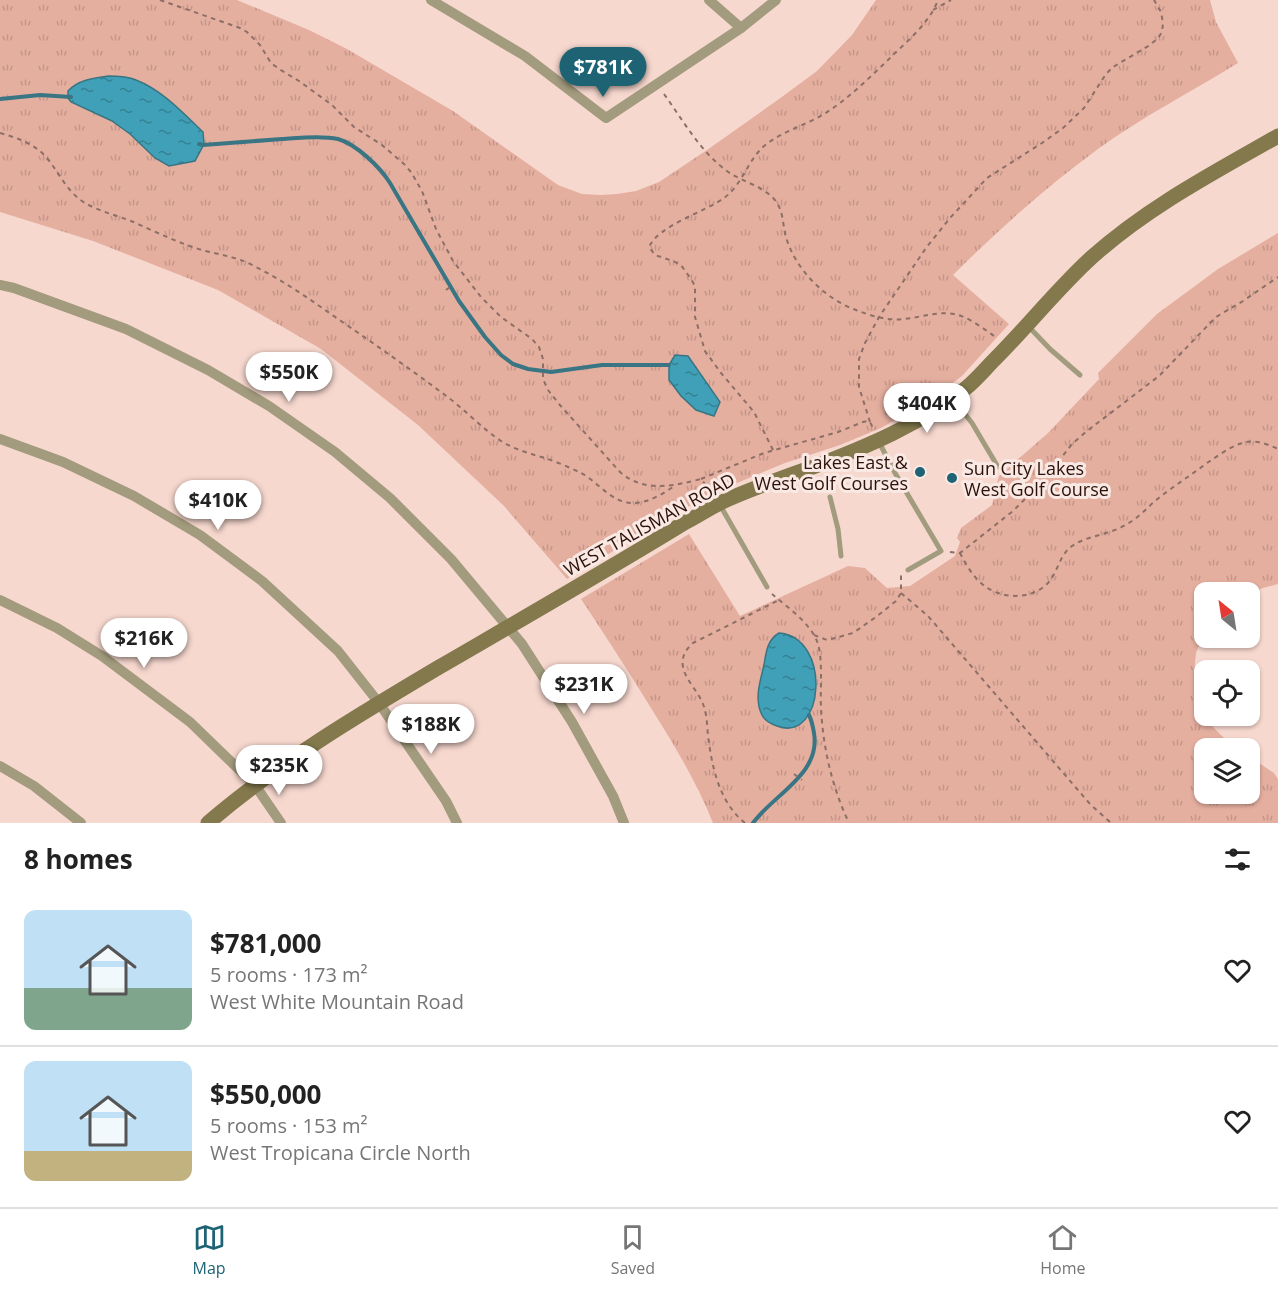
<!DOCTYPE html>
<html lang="en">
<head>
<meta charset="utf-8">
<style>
  :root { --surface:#fff; --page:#f6f6f6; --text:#222; --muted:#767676; --line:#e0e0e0; --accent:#1d6373 }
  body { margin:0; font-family:"Open Sans",sans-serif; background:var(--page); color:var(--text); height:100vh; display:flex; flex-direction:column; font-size:22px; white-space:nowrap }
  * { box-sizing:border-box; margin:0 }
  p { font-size:20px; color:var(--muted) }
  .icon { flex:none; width:33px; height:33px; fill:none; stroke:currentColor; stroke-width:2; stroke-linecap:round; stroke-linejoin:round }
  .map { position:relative; height:823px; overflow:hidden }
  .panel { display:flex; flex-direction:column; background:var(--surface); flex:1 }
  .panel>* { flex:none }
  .needle { width:39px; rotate:330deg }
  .controls { position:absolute; left:1194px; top:582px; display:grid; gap:12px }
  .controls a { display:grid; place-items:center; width:66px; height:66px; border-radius:12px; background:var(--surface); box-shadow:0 2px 4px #0004; font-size:30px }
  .price { position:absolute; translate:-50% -51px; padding:0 14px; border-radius:21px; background:#fff; color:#222; font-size:20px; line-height:39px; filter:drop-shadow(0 2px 3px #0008) }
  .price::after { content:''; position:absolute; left:50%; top:36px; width:18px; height:14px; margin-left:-9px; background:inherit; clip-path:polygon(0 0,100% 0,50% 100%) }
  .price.active { background:var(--accent); color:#fff }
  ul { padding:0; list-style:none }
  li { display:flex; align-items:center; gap:18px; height:150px; padding:0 24px }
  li+li { border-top:2px solid var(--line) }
  li span { display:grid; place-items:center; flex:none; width:168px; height:120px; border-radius:12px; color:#555 }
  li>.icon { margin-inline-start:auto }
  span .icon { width:72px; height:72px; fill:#fffc; stroke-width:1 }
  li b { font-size:26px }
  h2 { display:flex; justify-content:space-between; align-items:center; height:72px; padding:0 24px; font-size:26px }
  .tab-bar { display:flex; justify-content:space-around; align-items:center; height:84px; border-top:2px solid var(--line); background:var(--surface); font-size:16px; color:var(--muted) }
  .tab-bar a { display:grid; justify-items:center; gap:3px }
  .tab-bar .active { color:var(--accent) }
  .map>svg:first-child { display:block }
</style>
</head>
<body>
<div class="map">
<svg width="1278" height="823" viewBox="0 0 1278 823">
  <defs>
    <pattern id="grass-tufts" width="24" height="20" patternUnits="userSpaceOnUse" patternTransform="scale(1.5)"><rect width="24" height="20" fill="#e5afa0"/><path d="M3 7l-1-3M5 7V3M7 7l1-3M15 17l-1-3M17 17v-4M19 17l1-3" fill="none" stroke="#c59688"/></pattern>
    <pattern id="water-ripples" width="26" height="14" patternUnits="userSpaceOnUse" patternTransform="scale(1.5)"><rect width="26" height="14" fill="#3fa0b7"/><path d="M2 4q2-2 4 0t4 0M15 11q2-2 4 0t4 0" fill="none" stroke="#358193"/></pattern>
  </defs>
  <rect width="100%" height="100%" fill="#f7d8cf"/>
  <g fill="url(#grass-tufts)">
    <path d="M0,0H237L309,30L347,49L453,111L558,185L582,194L601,195L617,194L636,191L659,182L707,150L779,99L817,71L852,35L876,0H1210L1216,22L1238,63C1191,92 1142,117 1098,149C1046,187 998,230 953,275L1009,324L962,376L930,400L881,428L840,445L785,463L730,486L676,513L567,579L504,506L418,425L321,349L218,290L93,241L0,212Z"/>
    <path d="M1278,233V584L1263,588L1250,593L1204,592V633L1196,653L1194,671L1204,716L1210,724L1227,741L1237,748H1204V794H1250V757L1274,773L1278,779V823H713C696,780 671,740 646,700C625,666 603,632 581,599L689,534L740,616L848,566L865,568L887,588L910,586L955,556L960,542L957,538L961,528L992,505L999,476L1048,433L1099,379L1098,373L1157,314L1218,269Z"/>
  </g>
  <g fill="url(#water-ripples)" stroke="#397583" stroke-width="1.5">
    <path d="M108,76C117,76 127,76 136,80C162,90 183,113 203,132L204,144L195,161L169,166L155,158L130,134L112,121L71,102L68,98V91C78,80 94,78 108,76Z"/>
    <path d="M675,355L688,356L720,402L714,416L696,410L681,396L669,380V365Z"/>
    <path d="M779,633C832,637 825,744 777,726C771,724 765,721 762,715C754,699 760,682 764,665C766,653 767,640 779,633Z"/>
  </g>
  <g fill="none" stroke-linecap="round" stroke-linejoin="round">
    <g stroke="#397583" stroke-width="4">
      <path d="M0,99L40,95L71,97"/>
      <path d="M199,144L203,145C229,143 256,141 282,139C299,138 320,135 338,139C356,144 380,167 390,183L459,301L485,337L501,355L513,364L528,369L551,372L602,365H669"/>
      <path d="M753,823C774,794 821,774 814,733C813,727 812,721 809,715"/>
    </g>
    <g stroke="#8c6f66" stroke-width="2" stroke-dasharray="4.5 4.5" stroke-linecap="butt">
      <path d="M160,0L240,28L247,32L260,45L271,63L279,69L299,81L332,105L354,127L382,145L404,164L411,172L422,191L436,229L453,261L481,297L501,317L532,339L539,347L543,359V379L548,390L559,404L620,472C644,493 673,486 701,479L713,494"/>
      <path d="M933,10L951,0"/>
      <path d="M664,94C682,119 699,149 723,168C738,181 760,184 774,199C784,210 782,223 786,237C795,269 825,299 856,310C871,316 888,321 904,319C923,317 940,310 958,315C972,319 985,330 997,338"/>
      <path d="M0,133C18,138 35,144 47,158C60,174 67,192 85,203C99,211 115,215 131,221C154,231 178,243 202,250C220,255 238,257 254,266C284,281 311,300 338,319C376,345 413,371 449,398C467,412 483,429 501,441C515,450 532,454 548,459C559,463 571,468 581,473C598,482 611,502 631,503C646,504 661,495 673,487"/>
      <path d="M446,290L453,285"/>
      <path d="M870,422L859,387V359L865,343L879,317L926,248L950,218L987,178L1042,143L1063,128L1084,108L1106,74L1113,67L1150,45L1158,38L1162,32L1163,23L1161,12L1154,0"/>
      <path d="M773,450L754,412L721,373L705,351L695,317V286L691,279L681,265L673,261L655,255L649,247C659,225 705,212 724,198C742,185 747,162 763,147C779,133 800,127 819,117C845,102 867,80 889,59C906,42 929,24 938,0"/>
      <path d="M701,479L764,453L838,432L863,422L868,421L870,422L873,428"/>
      <path d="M950,552L960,553L1013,511L1043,481L1072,444L1087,431L1159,376L1216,317L1243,301L1278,277"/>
      <path d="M960,553C965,563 972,575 981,583C998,599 1030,601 1047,584C1058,573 1059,555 1072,546C1088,535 1110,535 1127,524C1138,518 1146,509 1155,501C1172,487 1190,476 1207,463C1218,456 1230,446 1243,443C1255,439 1267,444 1278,449"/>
      <path d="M901,593L928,616L1090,804L1111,823"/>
      <path d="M772,594C787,607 812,624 818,644C823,660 820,690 821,708C823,748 832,787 849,823"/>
      <path d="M814,635L827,640L839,637L853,633L876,617L896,601L901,593V574"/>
      <path d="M794,774L802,780"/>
      <path d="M745,823C719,802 712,767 708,736C707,725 707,714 703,704C698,691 686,681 683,667C681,657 686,649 693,643L779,600"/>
    </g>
    <g stroke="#a29b7d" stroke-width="5">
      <path d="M1029,327L1050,349L1080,375"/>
      <path d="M953,399L972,423L998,467"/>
      <path d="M879,442L895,473L941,551L908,570"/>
      <path d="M830,497L838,529L841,556"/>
      <path d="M720,505L767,587"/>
    </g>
    <g stroke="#a29b7d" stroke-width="10">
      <path d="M431,0L525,56L606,118L741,28L776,0"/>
      <path d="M709,0L741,28"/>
      <path d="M0,285L14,288L126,329L208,370L269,406L335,452L390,498L451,559L522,644L572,722L613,796L624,823"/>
      <path d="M0,439L63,462L134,496L200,535L262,581L338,651L379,703L394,725L446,801L457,823"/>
      <path d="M0,600L57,628L102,656L190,722L255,785L281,823"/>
      <path d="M0,766L34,786L81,823"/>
    </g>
    <path stroke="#83794c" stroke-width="15" d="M208,823C279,762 360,714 441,666C522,619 604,572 684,523C696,517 708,509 720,503C750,489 782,478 813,467C866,447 921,424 966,388C976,380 985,369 995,359C1028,326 1057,289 1092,257C1148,207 1213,173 1278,136"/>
  </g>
  <g fill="#1d6373" stroke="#f9e9e4" stroke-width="2">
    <circle cx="920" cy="472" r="6"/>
    <circle cx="952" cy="478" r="6"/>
  </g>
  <g text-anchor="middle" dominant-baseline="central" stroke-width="6" stroke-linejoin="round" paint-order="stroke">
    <g font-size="18" fill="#2c1109" stroke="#f9e9e4" text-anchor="end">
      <text x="908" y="462">Lakes East &amp;<tspan x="908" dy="21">West Golf Courses</tspan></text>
      <text x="964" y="468" text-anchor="start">Sun City Lakes<tspan x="964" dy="21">West Golf Course</tspan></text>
    </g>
    <g font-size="18" fill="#2c1109" stroke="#f9e9e4">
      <text transform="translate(649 524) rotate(-29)">WEST TALISMAN ROAD</text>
    </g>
  </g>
</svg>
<div class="controls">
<a><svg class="needle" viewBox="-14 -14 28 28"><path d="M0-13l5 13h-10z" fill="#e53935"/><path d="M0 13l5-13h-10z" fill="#767676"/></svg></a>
<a><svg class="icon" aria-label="locate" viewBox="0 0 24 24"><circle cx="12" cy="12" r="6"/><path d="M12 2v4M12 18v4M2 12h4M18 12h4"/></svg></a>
<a><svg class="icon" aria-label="layers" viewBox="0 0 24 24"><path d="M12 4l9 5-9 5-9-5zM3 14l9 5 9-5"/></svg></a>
</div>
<b class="price active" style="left:603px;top:98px">$781K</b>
<b class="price" style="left:289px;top:403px">$550K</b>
<b class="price" style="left:927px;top:434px">$404K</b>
<b class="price" style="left:218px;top:531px">$410K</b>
<b class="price" style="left:144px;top:669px">$216K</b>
<b class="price" style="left:584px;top:715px">$231K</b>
<b class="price" style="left:431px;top:755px">$188K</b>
<b class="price" style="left:279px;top:796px">$235K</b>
</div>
<section class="panel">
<h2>8 homes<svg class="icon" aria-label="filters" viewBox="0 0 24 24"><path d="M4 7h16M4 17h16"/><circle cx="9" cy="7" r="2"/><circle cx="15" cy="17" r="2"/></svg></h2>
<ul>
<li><span style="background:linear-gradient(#bfe0f5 65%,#7fa58c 0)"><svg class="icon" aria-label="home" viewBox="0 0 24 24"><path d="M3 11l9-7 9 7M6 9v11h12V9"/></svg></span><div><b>$781,000</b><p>5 rooms · 173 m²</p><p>West White Mountain Road</p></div><svg class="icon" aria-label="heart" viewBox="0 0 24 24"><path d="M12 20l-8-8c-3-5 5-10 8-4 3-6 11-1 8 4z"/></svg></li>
<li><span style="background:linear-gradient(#bfe0f5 75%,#c2b280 0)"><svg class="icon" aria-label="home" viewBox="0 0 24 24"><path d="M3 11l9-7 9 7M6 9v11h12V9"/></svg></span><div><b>$550,000</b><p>5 rooms · 153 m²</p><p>West Tropicana Circle North</p></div><svg class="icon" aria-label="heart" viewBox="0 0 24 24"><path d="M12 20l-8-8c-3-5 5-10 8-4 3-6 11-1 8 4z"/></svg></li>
</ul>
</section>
<nav class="tab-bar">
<a class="active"><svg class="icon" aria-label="map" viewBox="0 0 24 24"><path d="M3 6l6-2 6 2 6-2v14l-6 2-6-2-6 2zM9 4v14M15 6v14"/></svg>Map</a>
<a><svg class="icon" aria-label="saved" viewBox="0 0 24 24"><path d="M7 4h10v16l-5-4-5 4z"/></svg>Saved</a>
<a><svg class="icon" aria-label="home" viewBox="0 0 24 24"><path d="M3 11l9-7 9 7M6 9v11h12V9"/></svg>Home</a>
</nav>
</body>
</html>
